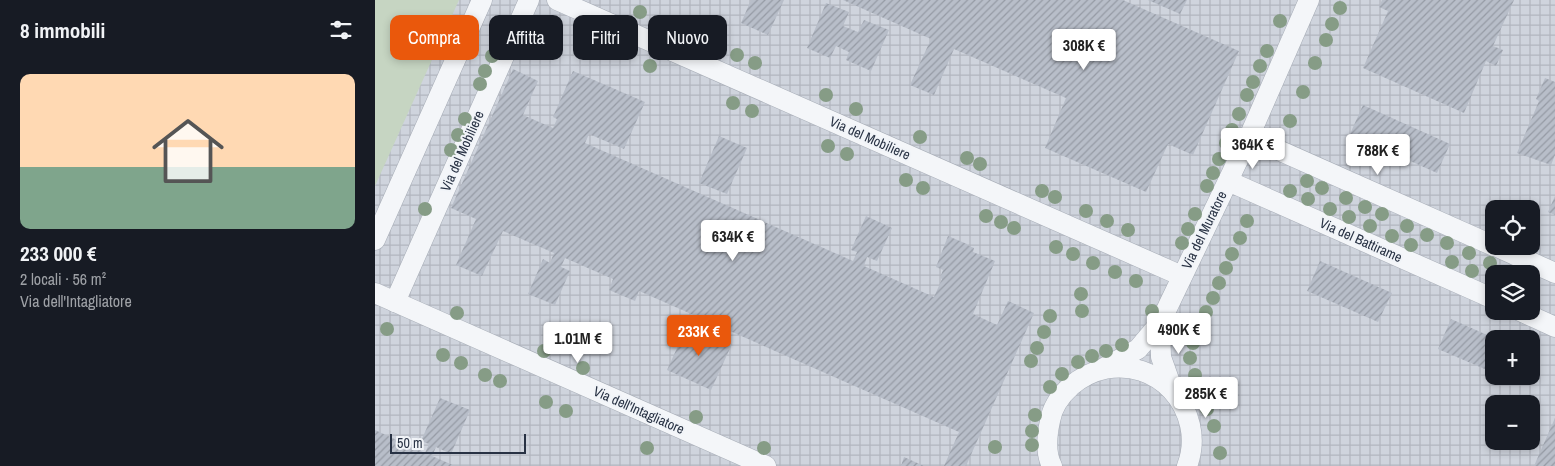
<!DOCTYPE html>
<html lang="it">
<head>
<meta charset="utf-8">
<style>
  :root { --surface:#171b24; --page:#242831; --text:#f1f3f6; --muted:#9ea1a6; --line:#363941; --accent:#ea580c }
  body { margin:0; font-family:"Archivo Narrow",sans-serif; background:var(--page); color:var(--text); height:100vh; display:flex; flex-direction:column; font-size:19px; white-space:nowrap }
  * { box-sizing:border-box; margin:0 }
  p { font-size:16px; color:var(--muted) }
  .icon { flex:none; width:28px; height:28px; fill:none; stroke:currentColor; stroke-width:2; stroke-linecap:round; stroke-linejoin:round }
  .map { position:relative; flex:1; overflow:hidden }
  .details { display:flex; flex-direction:column; background:var(--surface); width:375px }
  .details>* { flex:none }
  .hud { position:absolute; left:15px; top:15px; width:475px; height:45px; display:flex; gap:10px }
  .tools { position:absolute; left:1110px; top:200px; display:grid; gap:10px }
  .tools a { display:grid; place-items:center; width:55px; height:55px; border-radius:10px; background:var(--surface); box-shadow:0 2px 8px #0003; font-size:25px }
  .scale { position:absolute; left:15px; bottom:12px; width:136px; box-sizing:border-box; padding-left:5px; border:2px solid #283244; border-top:0; font-size:14px; line-height:18px; white-space:nowrap; color:#283244; -webkit-text-stroke:4px #f1f4f8; paint-order:stroke }
  .price { position:absolute; translate:-50% -42px; padding:0 11px; border-radius:5px; background:#fff; color:#222; font-size:16px; line-height:32px; filter:drop-shadow(0 1px 2px #0008) }
  .price::after { content:''; position:absolute; left:50%; top:30px; width:15px; height:11px; margin-left:-8px; background:inherit; clip-path:polygon(0 0,100% 0,50% 100%) }
  .price.selected { background:var(--accent); color:#fff }
  ul { padding:0; list-style:none }
  li { display:grid; align-content:center; gap:10px; height:265px; padding:0 20px }
  li+li { border-top:1px solid var(--line) }
  li span { display:grid; place-items:center; height:155px; border-radius:10px; color:#555 }
  li>.icon { margin-inline-start:auto }
  span .icon { width:90px; height:90px; fill:#fffc; stroke-width:1 }
  li b { font-size:21px }
  h2 { display:flex; justify-content:space-between; align-items:center; height:60px; padding:0 20px; font-size:21px }
  .pill { padding:0 18px; border-radius:10px; background:var(--surface); box-shadow:0 2px 8px #0003; font-size:18px; line-height:45px }
  .pill.selected { background:var(--accent); color:#fff }
  main { display:flex; flex:1; min-height:0 }
  .map>svg:first-child { display:block }
</style>
</head>
<body>
<main>
<section class="details">
<h2>8 immobili<svg class="icon" aria-label="filters" viewBox="0 0 24 24"><path d="M4 7h16M4 17h16"/><circle cx="9" cy="7" r="2"/><circle cx="15" cy="17" r="2"/></svg></h2>
<ul>
<li><span style="background:linear-gradient(#ffd9b3 60%,#7fa58c 0)"><svg class="icon" aria-label="home" viewBox="0 0 24 24"><path d="M3 11l9-7 9 7M6 9v11h12V9"/></svg></span><div><b>233 000 €</b><p>2 locali · 56 m²</p><p>Via dell'Intagliatore</p></div></li>
</ul>
</section>
<div class="map">
<svg width="1180" height="466" viewBox="0 0 1180 466">
  <defs>
    <pattern id="industrial-grid" width="8" height="8" patternUnits="userSpaceOnUse" patternTransform="scale(1.25)"><rect width="8" height="8" fill="#cfd4dd"/><path d="M0 4h8M4 0v8" fill="none" stroke="#b2b6bf"/></pattern>
    <pattern id="building-hatch" width="6" height="6" patternUnits="userSpaceOnUse" patternTransform="scale(1.25)"><rect width="6" height="6" fill="#b8bec9"/><path d="M-1 1l2-2M0 6l6-6M5 7l2-2" fill="none" stroke="#969ba5"/></pattern>
  </defs>
  <rect width="100%" height="100%" fill="#e1e5eb"/>
  <path fill="url(#industrial-grid)" fill-rule="evenodd" d="M0,0H1180V466H0ZM1119,209H1156V246H1119ZM1119,274H1156V311H1119ZM1119,339H1156V376H1119ZM1119,404H1156V441H1119Z"/>
  <path fill="#c6d5c2" d="M0,0H84L0,186Z"/>
  <g fill="url(#building-hatch)">
    <path d="M376,0H409L393,35L366,23Z"/>
    <path d="M468,0H748L864,51L818,155L793,144L771,192L670,148L691,98L579,49L559,95L535,85L556,39Z"/>
    <path d="M773,0H812L805,14Z"/>
    <path d="M1007,0H1139L1118,46L1128,50L1121,66L1111,61L1089,113L988,68L1013,11L1004,7Z"/>
    <path d="M451,3L474,12L468,26L483,32L489,20L514,30L496,71L471,60L474,52L461,46L455,58L432,48Z"/>
    <path d="M138,69L163,81L148,115L178,128L182,119L178,117L198,71L270,102L249,149L214,134L210,143L478,261L482,252L476,250L491,216L517,228L502,261L492,257L489,266L559,297L567,279L565,278L568,270L561,267L573,236L592,244V245L599,248L598,252L620,261L598,314L622,325L633,301L659,313L591,466H569L584,432L264,291L260,301L234,290L238,279L190,258L186,267L195,271L180,305L153,294L168,259L175,263L179,253L128,231L107,276L81,265L101,219L76,208Z"/>
    <path d="M1170,78L1180,82V155L1176,165L1142,153L1164,101L1161,99Z"/>
    <path d="M988,105L1075,144L1062,173L975,134Z"/>
    <path d="M344,136L372,148L352,194L324,183Z"/>
    <path d="M1180,196V215L1173,212Z"/>
    <path d="M945,261L1017,293L1003,322L932,291Z"/>
    <path d="M1076,319L1119,338V373L1063,349Z"/>
    <path d="M313,324L357,344L336,390L292,370Z"/>
    <path d="M65,398L95,410L76,454L61,447L57,456L80,466H0V430L50,453L54,444L46,441Z"/>
    <path d="M1180,418V466H1159Z"/>
    <path d="M529,457L549,466H526Z"/>
  </g>
  <g fill="none" stroke-linecap="round" stroke-linejoin="round">
    <g stroke="#a6acb6" stroke-width="21">
      <g id="street">
        <path d="M182,0L807,276"/>
        <path d="M874,137L1119,246"/>
        <path d="M853,181L1119,299"/>
        <path d="M0,240L107,0"/>
        <path d="M1120,246L1180,273"/>
        <path d="M0,293L391,466"/>
        <path d="M20,302L154,0"/>
        <path d="M1145,311L1180,327"/>
        <path d="M785,323L786,357L798,391"/>
        <path d="M729,368L763,349L785,323L874,137L934,0"/>
        <path d="M677,466C670,453 672,435 675,421C677,408 686,395 696,386C739,349 802,370 815,425C818,438 817,453 812,466"/>
      </g>
    </g>
    <use href="#street" stroke="#f4f6f9" stroke-width="20"/>
  </g>
  <g fill="#869c86">
    <circle cx="965" cy="8" r="7"/>
    <circle cx="265" cy="12" r="7"/>
    <circle cx="905" cy="21" r="7"/>
    <circle cx="132" cy="22" r="7"/>
    <circle cx="957" cy="24" r="7"/>
    <circle cx="215" cy="39" r="7"/>
    <circle cx="124" cy="40" r="7"/>
    <circle cx="951" cy="40" r="7"/>
    <circle cx="343" cy="47" r="7"/>
    <circle cx="892" cy="51" r="7"/>
    <circle cx="362" cy="55" r="7"/>
    <circle cx="117" cy="56" r="7"/>
    <circle cx="380" cy="63" r="7"/>
    <circle cx="940" cy="63" r="7"/>
    <circle cx="275" cy="66" r="7"/>
    <circle cx="885" cy="66" r="7"/>
    <circle cx="110" cy="71" r="7"/>
    <circle cx="878" cy="82" r="7"/>
    <circle cx="105" cy="84" r="7"/>
    <circle cx="928" cy="92" r="7"/>
    <circle cx="451" cy="95" r="7"/>
    <circle cx="872" cy="95" r="7"/>
    <circle cx="358" cy="103" r="7"/>
    <circle cx="481" cy="109" r="7"/>
    <circle cx="377" cy="111" r="7"/>
    <circle cx="864" cy="114" r="7"/>
    <circle cx="90" cy="119" r="7"/>
    <circle cx="915" cy="121" r="7"/>
    <circle cx="857" cy="130" r="7"/>
    <circle cx="83" cy="135" r="7"/>
    <circle cx="545" cy="137" r="7"/>
    <circle cx="851" cy="143" r="7"/>
    <circle cx="453" cy="146" r="7"/>
    <circle cx="76" cy="150" r="7"/>
    <circle cx="472" cy="154" r="7"/>
    <circle cx="592" cy="158" r="7"/>
    <circle cx="844" cy="159" r="7"/>
    <circle cx="605" cy="164" r="7"/>
    <circle cx="838" cy="173" r="7"/>
    <circle cx="531" cy="180" r="7"/>
    <circle cx="932" cy="181" r="7"/>
    <circle cx="832" cy="186" r="7"/>
    <circle cx="548" cy="188" r="7"/>
    <circle cx="947" cy="188" r="7"/>
    <circle cx="667" cy="191" r="7"/>
    <circle cx="915" cy="191" r="7"/>
    <circle cx="680" cy="197" r="7"/>
    <circle cx="971" cy="198" r="7"/>
    <circle cx="933" cy="199" r="7"/>
    <circle cx="990" cy="207" r="7"/>
    <circle cx="50" cy="209" r="7"/>
    <circle cx="955" cy="209" r="7"/>
    <circle cx="711" cy="211" r="7"/>
    <circle cx="820" cy="214" r="7"/>
    <circle cx="1007" cy="214" r="7"/>
    <circle cx="611" cy="216" r="7"/>
    <circle cx="974" cy="217" r="7"/>
    <circle cx="732" cy="221" r="7"/>
    <circle cx="872" cy="221" r="7"/>
    <circle cx="626" cy="222" r="7"/>
    <circle cx="995" cy="226" r="7"/>
    <circle cx="1032" cy="226" r="7"/>
    <circle cx="639" cy="228" r="7"/>
    <circle cx="813" cy="229" r="7"/>
    <circle cx="753" cy="230" r="7"/>
    <circle cx="1052" cy="235" r="7"/>
    <circle cx="1017" cy="236" r="7"/>
    <circle cx="865" cy="238" r="7"/>
    <circle cx="807" cy="243" r="7"/>
    <circle cx="1072" cy="243" r="7"/>
    <circle cx="1036" cy="245" r="7"/>
    <circle cx="681" cy="247" r="7"/>
    <circle cx="1094" cy="253" r="7"/>
    <circle cx="698" cy="254" r="7"/>
    <circle cx="857" cy="254" r="7"/>
    <circle cx="1077" cy="262" r="7"/>
    <circle cx="718" cy="263" r="7"/>
    <circle cx="1115" cy="263" r="7"/>
    <circle cx="851" cy="268" r="7"/>
    <circle cx="1097" cy="271" r="7"/>
    <circle cx="740" cy="272" r="7"/>
    <circle cx="761" cy="281" r="7"/>
    <circle cx="844" cy="283" r="7"/>
    <circle cx="706" cy="294" r="7"/>
    <circle cx="838" cy="298" r="7"/>
    <circle cx="707" cy="311" r="7"/>
    <circle cx="777" cy="311" r="7"/>
    <circle cx="831" cy="312" r="7"/>
    <circle cx="82" cy="313" r="7"/>
    <circle cx="675" cy="316" r="7"/>
    <circle cx="824" cy="328" r="7"/>
    <circle cx="12" cy="329" r="7"/>
    <circle cx="669" cy="332" r="7"/>
    <circle cx="818" cy="343" r="7"/>
    <circle cx="747" cy="345" r="7"/>
    <circle cx="662" cy="348" r="7"/>
    <circle cx="169" cy="351" r="7"/>
    <circle cx="731" cy="351" r="7"/>
    <circle cx="68" cy="355" r="7"/>
    <circle cx="717" cy="356" r="7"/>
    <circle cx="815" cy="358" r="7"/>
    <circle cx="656" cy="361" r="7"/>
    <circle cx="703" cy="362" r="7"/>
    <circle cx="86" cy="363" r="7"/>
    <circle cx="208" cy="368" r="7"/>
    <circle cx="687" cy="374" r="7"/>
    <circle cx="110" cy="375" r="7"/>
    <circle cx="820" cy="375" r="7"/>
    <circle cx="125" cy="381" r="7"/>
    <circle cx="675" cy="387" r="7"/>
    <circle cx="825" cy="389" r="7"/>
    <circle cx="171" cy="402" r="7"/>
    <circle cx="832" cy="409" r="7"/>
    <circle cx="191" cy="411" r="7"/>
    <circle cx="660" cy="415" r="7"/>
    <circle cx="321" cy="417" r="7"/>
    <circle cx="839" cy="426" r="7"/>
    <circle cx="657" cy="431" r="7"/>
    <circle cx="657" cy="445" r="7"/>
    <circle cx="620" cy="447" r="7"/>
    <circle cx="272" cy="448" r="7"/>
    <circle cx="389" cy="448" r="7"/>
    <circle cx="845" cy="453" r="7"/>
  </g>
  <g text-anchor="middle" dominant-baseline="central" stroke-width="4" stroke-linejoin="round" paint-order="stroke">
    <g font-size="14" fill="#283244" stroke="#f1f4f8">
      <text transform="translate(495 138) rotate(24)">Via del Mobiliere</text>
      <text transform="translate(87 151) rotate(-66)">Via del Mobiliere</text>
      <text transform="translate(829 230) rotate(-64)">Via del Muratore</text>
      <text transform="translate(986 240) rotate(24)">Via del Battirame</text>
      <text transform="translate(264 410) rotate(24)">Via dell'Intagliatore</text>
    </g>
  </g>
</svg>
<div class="tools">
<a><svg class="icon" aria-label="locate" viewBox="0 0 24 24"><circle cx="12" cy="12" r="6"/><path d="M12 2v4M12 18v4M2 12h4M18 12h4"/></svg></a>
<a><svg class="icon" aria-label="layers" viewBox="0 0 24 24"><path d="M12 4l9 5-9 5-9-5zM3 14l9 5 9-5"/></svg></a>
<a>+</a>
<a>−</a>
</div>
<div class="scale">50 m</div>
<b class="price" style="left:709px;top:71px">308K €</b>
<b class="price" style="left:878px;top:170px">364K €</b>
<b class="price" style="left:1003px;top:176px">788K €</b>
<b class="price" style="left:358px;top:262px">634K €</b>
<b class="price" style="left:804px;top:355px">490K €</b>
<b class="price selected" style="left:324px;top:357px">233K €</b>
<b class="price" style="left:203px;top:364px">1.01M €</b>
<b class="price" style="left:831px;top:419px">285K €</b>
<div class="hud">
<a class="pill selected">Compra</a>
<a class="pill">Affitta</a>
<a class="pill">Filtri</a>
<a class="pill">Nuovo</a>
</div>
</div>
</main>
</body>
</html>
